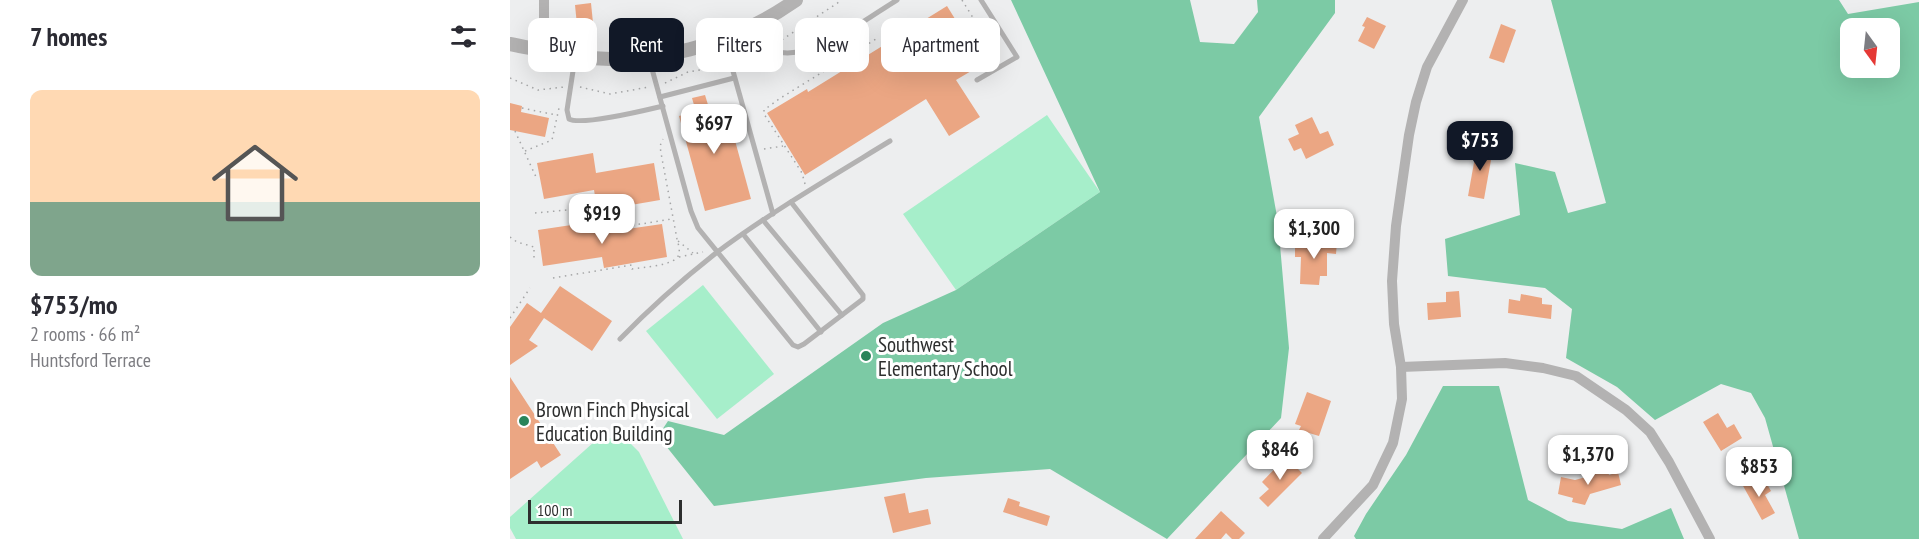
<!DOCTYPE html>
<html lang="en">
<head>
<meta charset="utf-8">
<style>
  :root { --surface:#fff; --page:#f7f7f7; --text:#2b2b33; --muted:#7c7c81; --accent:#111827 }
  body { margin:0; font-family:"PT Sans Narrow",sans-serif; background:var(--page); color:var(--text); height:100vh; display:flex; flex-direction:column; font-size:22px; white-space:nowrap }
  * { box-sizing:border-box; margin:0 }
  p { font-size:20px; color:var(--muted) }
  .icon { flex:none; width:33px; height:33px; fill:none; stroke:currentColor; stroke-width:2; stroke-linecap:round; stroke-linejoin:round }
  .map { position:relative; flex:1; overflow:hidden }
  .side { display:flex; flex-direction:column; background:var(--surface); width:510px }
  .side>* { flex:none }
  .guide { position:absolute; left:18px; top:18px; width:570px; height:54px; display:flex; gap:12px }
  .needle { width:39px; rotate:165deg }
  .tools { position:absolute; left:1330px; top:18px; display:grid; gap:12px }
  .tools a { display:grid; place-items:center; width:60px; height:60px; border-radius:12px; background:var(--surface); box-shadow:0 6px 24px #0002; font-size:30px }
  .scale { position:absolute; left:18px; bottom:15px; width:154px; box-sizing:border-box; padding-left:6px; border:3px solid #2d2e2e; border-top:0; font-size:16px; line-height:21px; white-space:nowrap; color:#2d2e2e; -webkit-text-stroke:4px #fff; paint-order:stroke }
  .price { position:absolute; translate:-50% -51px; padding:0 14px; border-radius:12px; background:#fff; color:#222; font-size:20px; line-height:39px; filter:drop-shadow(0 2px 3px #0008) }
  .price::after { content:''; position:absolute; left:50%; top:36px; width:18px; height:14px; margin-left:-9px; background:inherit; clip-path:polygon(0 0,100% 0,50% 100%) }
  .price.on { background:var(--accent); color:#fff }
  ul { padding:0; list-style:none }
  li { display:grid; align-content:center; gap:12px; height:318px; padding:0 30px }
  li span { display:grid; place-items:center; height:186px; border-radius:12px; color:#555 }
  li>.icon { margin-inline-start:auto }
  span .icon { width:108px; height:108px; fill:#fffc; stroke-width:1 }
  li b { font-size:26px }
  h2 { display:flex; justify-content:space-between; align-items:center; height:72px; padding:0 30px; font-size:26px }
  .pill { padding:0 21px; border-radius:12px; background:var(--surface); box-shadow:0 6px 24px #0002; font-size:21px; line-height:54px }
  .pill.on { background:var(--accent); color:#fff }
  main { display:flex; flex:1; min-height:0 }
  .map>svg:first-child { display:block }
</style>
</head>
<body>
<main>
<section class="side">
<h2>7 homes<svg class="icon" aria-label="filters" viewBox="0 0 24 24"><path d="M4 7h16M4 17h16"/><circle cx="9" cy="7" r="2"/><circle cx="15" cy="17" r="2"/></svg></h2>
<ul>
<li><span style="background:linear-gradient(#ffd9b3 60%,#7fa58c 0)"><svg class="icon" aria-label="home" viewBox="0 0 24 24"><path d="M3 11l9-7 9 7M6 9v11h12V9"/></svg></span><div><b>$753/mo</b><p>2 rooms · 66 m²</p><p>Huntsford Terrace</p></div></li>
</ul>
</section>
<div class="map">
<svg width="1409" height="539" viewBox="0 0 1409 539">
  <rect width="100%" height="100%" fill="#edeeef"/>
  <g fill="#a6eeca">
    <path d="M537,115L590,192L446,290L393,214Z"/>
    <path d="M193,285L264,374L207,419L136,331Z"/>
    <path d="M106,437L119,442L129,452L173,539H6L0,528V517L84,442Z"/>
  </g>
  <g fill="#7ccaa5" fill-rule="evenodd">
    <path d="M501,0H680L690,42L724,44L748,12L747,0H825V13L749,117L768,222L779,348L771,418L657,539L540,469L416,478L204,506L148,436L158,421L214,435L373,323L446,290L590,192Z"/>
    <path d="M1041,0H1329L1338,14L1409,2V539H1289L1255,418L1241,393L1211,384L1145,420L1107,387L1056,358L1062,309L1035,288L938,276L935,239L1010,215L1005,163L1045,172L1058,213L1096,203ZM1341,28H1380V68H1341Z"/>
    <path d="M933,386H989L1018,500L1058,521L1112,529L1161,508L1174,539H846L844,536L856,514L896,455Z"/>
  </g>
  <g fill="#eba683">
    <path d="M81,3L83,23L67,25L65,5Z"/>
    <path d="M437,6L473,64L446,80L470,117L439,136L416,99L295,175L257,113L297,89L298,92Z"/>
    <path d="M857,17L876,26L864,49L848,41L855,27L852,26Z"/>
    <path d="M991,24L1006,30L994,63L979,58Z"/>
    <path d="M195,95L199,108L215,104L241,199L195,211L169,116L186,112L182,98Z"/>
    <path d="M0,103L12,106L11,112L39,118L35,137L0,130Z"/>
    <path d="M802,117L810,134L818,131L824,145L796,159L791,148L784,151L778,139L789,134L785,125Z"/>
    <path d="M967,146L983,149L974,199L958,196Z"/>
    <path d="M83,153L86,173L144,163L150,200L92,210L89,195L85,196L84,190L34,199L27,163Z"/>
    <path d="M88,221L90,233L152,224L157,257L94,268L92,257L33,266L28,230Z"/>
    <path d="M785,240L827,242L826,254L817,253V276H810L809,285L790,284L791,257H785Z"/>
    <path d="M50,286L102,321L82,351L34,318L19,340L28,346L0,365V327L17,303L31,313Z"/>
    <path d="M949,291L951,317L918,320L917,303L936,302V292Z"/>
    <path d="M1011,294L1032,298V304L1042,305L1041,319L998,313L999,299L1010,301Z"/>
    <path d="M0,377L51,455L31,468L27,461L0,479Z"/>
    <path d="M797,392L821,401L809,436L789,430L791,426L785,424Z"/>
    <path d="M1208,413L1217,428L1224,424L1232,438L1211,451L1193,422Z"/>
    <path d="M776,457L792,473L758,507L749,498L759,489L752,482Z"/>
    <path d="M1085,470L1086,474L1098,471L1099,475L1108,472L1111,485L1080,494L1075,505L1062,502L1063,498L1048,494L1051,477L1065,480L1076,477L1075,473Z"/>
    <path d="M1243,478L1249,488L1257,484L1261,491L1255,495L1265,513L1252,520L1232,484Z"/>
    <path d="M395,493L399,513L418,509L421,524L383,533L374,497Z"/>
    <path d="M498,498L510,502L509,506L540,516L537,526L493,512Z"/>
    <path d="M711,511L735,533L729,539H722L716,533L711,539H685Z"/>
  </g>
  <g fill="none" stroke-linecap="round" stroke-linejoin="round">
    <g stroke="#a5a6a7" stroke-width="1.5" stroke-dasharray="1.5 4.5" stroke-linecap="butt">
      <path d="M452,0L488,58"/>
      <path d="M392,25L398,34"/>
      <path d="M267,43L332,0"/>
      <path d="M229,62L250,54"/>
      <path d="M0,78L28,90L54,87"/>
      <path d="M155,83L178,72L213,66"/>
      <path d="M70,87L100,94L139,87"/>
      <path d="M12,108L46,115"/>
      <path d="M5,131L26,177"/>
      <path d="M254,149L273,146"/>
      <path d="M15,151L42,140L49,108"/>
      <path d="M295,184L292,173L254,114V110L269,99L366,39"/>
      <path d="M25,213L89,207"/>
      <path d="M93,230L162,219"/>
      <path d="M0,237L7,242L24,247"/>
      <path d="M168,241L183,253"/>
      <path d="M24,250V258"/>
      <path d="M169,257L193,252"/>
      <path d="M43,278L122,265V269C133,267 166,266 169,254C170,249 168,243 167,239L151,153L150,146L153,139"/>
      <path d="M0,318L20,288"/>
    </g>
    <g stroke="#b3b2b2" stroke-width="5">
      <path d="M242,28C248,37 253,48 264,51C301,63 357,18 387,0"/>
      <path d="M214,39L263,214"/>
      <path d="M65,58L57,110L59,119C72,126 136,110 153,106"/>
      <path d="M139,58L181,211L188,228L283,345L288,347L294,344L353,299V295L281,202"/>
      <path d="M467,80L507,57L471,0"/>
      <path d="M150,97L224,78"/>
      <path d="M253,220L332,315"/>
      <path d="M233,234L311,332"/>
      <path d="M110,339C140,308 173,279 206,253C261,212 321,177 380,141"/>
    </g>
    <g stroke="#b3b2b2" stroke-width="10">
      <path d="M34,51V0"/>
      <path d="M891,367L995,363L1033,368L1066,376L1116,410L1140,432L1159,462L1200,539"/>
      <path d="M813,539L863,485L883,443L892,399L891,367L884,324L882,281L886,226L899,135L906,102L917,67L953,0"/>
    </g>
    <path stroke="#b3b2b2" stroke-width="14" d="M0,44C21,48 42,53 63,56C141,68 222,45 286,0"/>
  </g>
  <g fill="#29845a" stroke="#fff" stroke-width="2">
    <circle cx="356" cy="356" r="6"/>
    <circle cx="14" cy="421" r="6"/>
  </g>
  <g text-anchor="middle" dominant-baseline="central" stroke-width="6" stroke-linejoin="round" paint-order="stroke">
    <g font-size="21" fill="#2d2e2e" stroke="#fff" text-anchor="start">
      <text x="368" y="344">Southwest<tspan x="368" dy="24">Elementary School</tspan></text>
      <text x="26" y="409">Brown Finch Physical<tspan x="26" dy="24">Education Building</tspan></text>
    </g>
  </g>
</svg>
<div class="tools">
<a><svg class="needle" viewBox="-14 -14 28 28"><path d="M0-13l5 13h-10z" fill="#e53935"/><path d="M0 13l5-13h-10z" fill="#7c7c81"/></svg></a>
</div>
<div class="scale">100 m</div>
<b class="price" style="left:204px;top:155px">$697</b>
<b class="price on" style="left:970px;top:172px">$753</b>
<b class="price" style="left:92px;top:245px">$919</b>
<b class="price" style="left:804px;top:260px">$1,300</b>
<b class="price" style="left:770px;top:481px">$846</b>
<b class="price" style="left:1078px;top:486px">$1,370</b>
<b class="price" style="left:1249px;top:498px">$853</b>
<div class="guide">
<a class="pill">Buy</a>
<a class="pill on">Rent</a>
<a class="pill">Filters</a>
<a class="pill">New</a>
<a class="pill">Apartment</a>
</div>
</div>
</main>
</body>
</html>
